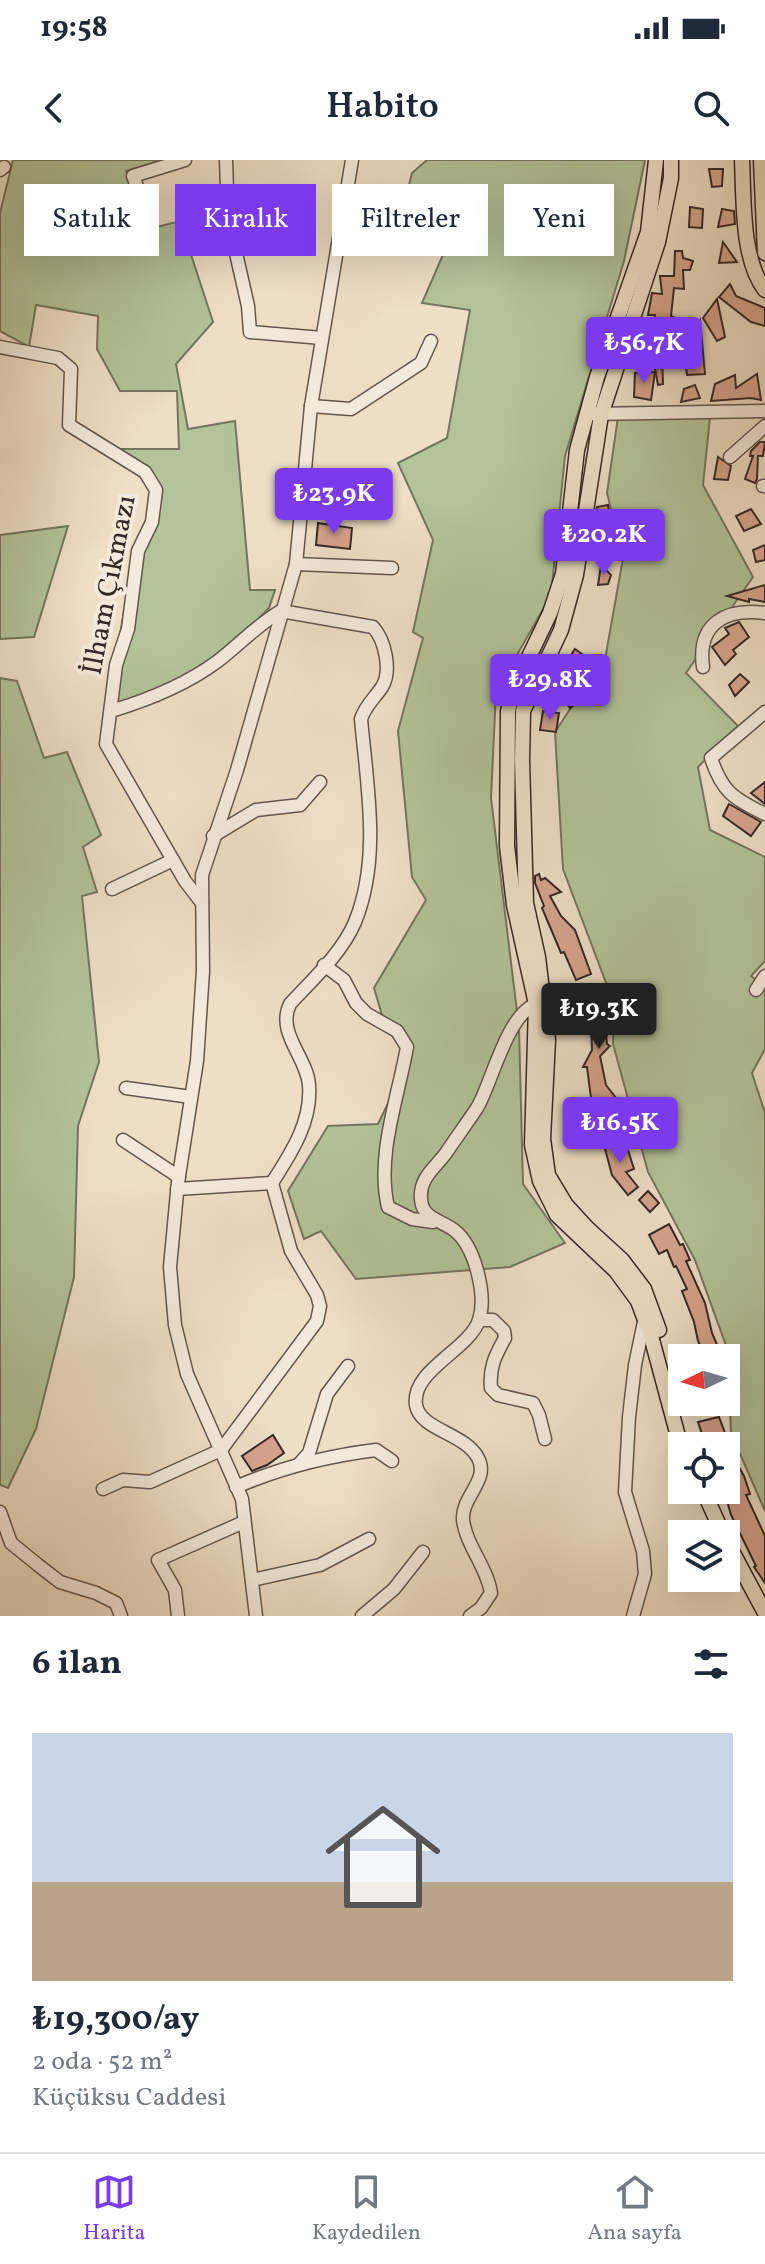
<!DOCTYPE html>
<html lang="tr">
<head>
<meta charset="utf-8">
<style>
  :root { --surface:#fff; --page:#f6f6f7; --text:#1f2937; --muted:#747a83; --line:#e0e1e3; --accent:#7c3aed }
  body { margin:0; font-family:Vollkorn,serif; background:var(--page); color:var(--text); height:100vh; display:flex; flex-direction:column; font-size:30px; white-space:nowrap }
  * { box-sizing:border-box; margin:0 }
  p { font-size:26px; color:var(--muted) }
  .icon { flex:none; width:44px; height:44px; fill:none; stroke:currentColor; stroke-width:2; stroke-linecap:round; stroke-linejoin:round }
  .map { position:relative; height:1456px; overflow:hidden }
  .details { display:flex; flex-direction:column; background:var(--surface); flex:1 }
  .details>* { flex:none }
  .hud { position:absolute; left:24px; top:24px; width:718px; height:72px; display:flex; gap:16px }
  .needle { width:52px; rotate:265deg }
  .fabs { position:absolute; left:668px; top:1184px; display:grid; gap:16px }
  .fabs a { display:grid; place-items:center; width:72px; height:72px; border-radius:0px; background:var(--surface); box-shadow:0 8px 32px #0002; font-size:40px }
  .price { position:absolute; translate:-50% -68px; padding:0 18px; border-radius:8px; background:var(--accent); color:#fff; font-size:26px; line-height:52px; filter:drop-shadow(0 2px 4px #0008) }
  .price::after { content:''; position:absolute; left:50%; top:48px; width:24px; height:18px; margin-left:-12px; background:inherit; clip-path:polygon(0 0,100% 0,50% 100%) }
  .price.selected { background:#222; color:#fff }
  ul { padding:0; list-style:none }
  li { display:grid; align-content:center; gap:16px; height:424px; padding:0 32px }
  li span { display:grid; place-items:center; height:248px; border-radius:0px; color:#555 }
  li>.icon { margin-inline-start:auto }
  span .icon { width:144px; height:144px; fill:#fffc; stroke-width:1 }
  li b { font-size:34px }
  h2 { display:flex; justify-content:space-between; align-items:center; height:96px; padding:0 32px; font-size:34px }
  .pill { padding:0 28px; border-radius:0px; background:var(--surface); box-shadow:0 8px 32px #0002; font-size:28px; line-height:72px }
  .pill.selected { background:var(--accent); color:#fff }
  .status { display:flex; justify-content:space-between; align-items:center; height:56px; padding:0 40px; background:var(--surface); direction:ltr }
  .status svg { height:22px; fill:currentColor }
  header { display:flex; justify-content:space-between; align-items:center; height:104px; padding:0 32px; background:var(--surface); font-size:36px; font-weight:600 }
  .tabs { display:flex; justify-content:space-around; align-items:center; height:112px; border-top:2px solid var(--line); background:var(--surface); font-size:22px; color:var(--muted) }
  .tabs a { display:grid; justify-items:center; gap:4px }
  .tabs .selected { color:var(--accent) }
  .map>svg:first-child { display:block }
</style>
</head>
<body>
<div class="status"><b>19:58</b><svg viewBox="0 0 49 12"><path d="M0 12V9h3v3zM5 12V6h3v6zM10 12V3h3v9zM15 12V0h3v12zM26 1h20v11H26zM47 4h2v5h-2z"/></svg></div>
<header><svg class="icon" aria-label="back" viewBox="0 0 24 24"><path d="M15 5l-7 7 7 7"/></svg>Habito<svg class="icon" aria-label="search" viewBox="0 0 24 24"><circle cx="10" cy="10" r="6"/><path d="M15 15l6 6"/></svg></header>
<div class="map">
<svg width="765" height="1456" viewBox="0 0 765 1456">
  <rect width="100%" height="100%" fill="#eedfc7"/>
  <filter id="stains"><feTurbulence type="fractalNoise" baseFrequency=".0025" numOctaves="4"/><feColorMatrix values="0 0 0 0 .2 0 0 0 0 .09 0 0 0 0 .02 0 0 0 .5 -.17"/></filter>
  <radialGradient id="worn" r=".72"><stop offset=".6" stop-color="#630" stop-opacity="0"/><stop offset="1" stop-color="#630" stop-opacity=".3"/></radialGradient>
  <g fill="#b3c39a" stroke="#74765e" stroke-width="2">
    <path d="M13,0H162L126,11L132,29L109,36L119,77L180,61L213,162L176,204L188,269L235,261L250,430H275L269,448L215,503L106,552L135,391L153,355L150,317L101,289H179L177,231H120L97,189L98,156L36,145L29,187L0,171V53Z"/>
    <path d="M427,0H645L624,101L565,296L551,435L496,532L491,638L519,868L523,1024L565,1083L510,1107L356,1119L321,1071L304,1079L288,1031L328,966L378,964L391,937L403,888L386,869L374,828L426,740L412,717L398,571L423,478L413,472L433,380L398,303L447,278L470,150L422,143L452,74L402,53L412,13Z"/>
    <path d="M711,248L703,325L753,417L686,513L738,566L698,607L710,670L765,697V801L751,816L765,826V889L752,913L765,953V1351L731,1273L728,1191L695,1100L648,1012L613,884L614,844L563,709L555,572L606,494L623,398L607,333L618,257Z"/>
    <path d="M68,366L34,477L0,479V375Z"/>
    <path d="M0,518L17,521L44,598L67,592L101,675L83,687L97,732L82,736L99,902L78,966L74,1117L36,1269L8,1328L0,1325Z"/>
  </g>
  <g fill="#d7a48f" stroke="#352823" stroke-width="2">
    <path d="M709,9H723L722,26L712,27Z"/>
    <path d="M690,47L703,49L702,68L689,67Z"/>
    <path d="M722,49L734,51L735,64L718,67Z"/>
    <path d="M723,82L737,102L719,103Z"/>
    <path d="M675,91H682L683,98L693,101L690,110H683L684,129L674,128L671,156L694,167L700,160L705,214L687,215L684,192L662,194L663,224L658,225L652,192L646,191L652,179L655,155H648L652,133L662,134L660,116H674Z"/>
    <path d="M730,124L736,136L765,148V166L751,162L719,137Z"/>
    <path d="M717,139L725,177L717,181L703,158Z"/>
    <path d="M655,212L651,240L634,237L635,213Z"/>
    <path d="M757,214L761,240L751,238L711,241L715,224L735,215L736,228Z"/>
    <path d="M695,225L700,238L681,242L684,229Z"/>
    <path d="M760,282H765L763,296H758L757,319L755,323L745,319L753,296H750L751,291Z"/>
    <path d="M718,297L731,306L728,320L714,319Z"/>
    <path d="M608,345L610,357L595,360L597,347Z"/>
    <path d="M751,349L761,364L744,371L736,356Z"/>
    <path d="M318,363L352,368L350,389L316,385Z"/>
    <path d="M622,385L624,395L612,398V386Z"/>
    <path d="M765,385V400L756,402L753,390Z"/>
    <path d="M601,405L611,415L608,424L598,425Z"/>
    <path d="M765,425V442L749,439V442L727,436Z"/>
    <path d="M739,462L749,477L733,490L736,494L725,505L712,487L729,474L725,468Z"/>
    <path d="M575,489L586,497L576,509L567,501Z"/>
    <path d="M740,514L749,522L735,536L729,525Z"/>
    <path d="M570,521L583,537L570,548L557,532Z"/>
    <path d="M543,551L559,553L556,572L540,570Z"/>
    <path d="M765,622V644L751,633Z"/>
    <path d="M729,644L761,662L751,676L723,656Z"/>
    <path d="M539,714L541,720L545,718L561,732L550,736L561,756L575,770L591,814L576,820L564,792L561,793L542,748L544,746L535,723V716Z"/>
    <path d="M614,838L615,854H604L607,884L610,886L600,896L606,925L616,938L595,943L594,938H591L587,907H583L592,890L591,859L595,858L594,839Z"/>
    <path d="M582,960L587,973L574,979L569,965Z"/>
    <path d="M604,969L614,991L627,987L634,1009L626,1012L638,1027L628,1035L612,1015L600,970Z"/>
    <path d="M648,1031L659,1043L650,1052L639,1040Z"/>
    <path d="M669,1064L680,1085L683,1084L690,1100L686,1101L705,1143L712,1173L721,1194L711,1198H706L698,1181L694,1162L682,1131L687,1129L676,1106L674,1107L667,1090L659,1094L649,1075Z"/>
    <path d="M719,1257L736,1302L744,1316L750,1334L746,1335L765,1376V1423L754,1407L756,1406L731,1355L724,1330H726V1286H706L698,1262Z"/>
    <path d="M273,1275L284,1293L267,1305L252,1311L242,1296Z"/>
  </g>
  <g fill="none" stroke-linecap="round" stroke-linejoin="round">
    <g stroke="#63564c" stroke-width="15">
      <g id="minor">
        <path d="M226,0L228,58L248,146L250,172L322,178"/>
        <path d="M0,10L4,7"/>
        <path d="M150,61L133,16L185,0"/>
        <path d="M0,187L58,198L71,209L69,265L145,312L156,330L152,362L138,391L128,469L116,505L106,584L185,721L202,743"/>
        <path d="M311,246L351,249L421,203L431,181"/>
        <path d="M592,254L765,251"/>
        <path d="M730,297L765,266"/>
        <path d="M763,326H765"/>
        <path d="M296,404L392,408"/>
        <path d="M703,507C697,463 726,448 765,453"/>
        <path d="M111,551C148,540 187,524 218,501C240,484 257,465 281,451"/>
        <path d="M765,552L711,598C722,632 734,639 765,654"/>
        <path d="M213,676L256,650L300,645L320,622"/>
        <path d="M112,729L173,700"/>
        <path d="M324,805L344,820L356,843L367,854L397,871L407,887C398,938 376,996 388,1047L412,1059L433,1062"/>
        <path d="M756,830L765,816"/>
        <path d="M126,928L191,937"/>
        <path d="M123,980L179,1017"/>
        <path d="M177,1029L272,1023"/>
        <path d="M479,1160H493L504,1171L505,1178C495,1196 489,1208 491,1228L498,1235L533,1243L539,1255L545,1279"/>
        <path d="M300,1303L309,1293L327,1234L348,1206"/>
        <path d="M236,1327C282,1307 327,1296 376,1290L392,1301"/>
        <path d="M103,1329L123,1320L150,1322L221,1290L317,1161L320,1146L317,1135L291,1091L272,1023C291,993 312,962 309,925C307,897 276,873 290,844C312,820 342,793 355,762C381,698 367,626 361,559C365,546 374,539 382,527C392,511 385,480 373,467L281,451"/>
        <path d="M0,1352L11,1383L38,1405L60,1422L96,1433L116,1443L121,1456"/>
        <path d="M252,1420L320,1405L369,1379"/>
        <path d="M178,1456L175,1430L158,1400L244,1362"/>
        <path d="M256,1456L242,1339L187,1214L175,1165L170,1107L178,1022L197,901L203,811L202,715L237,610L296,404L311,246L352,0"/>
        <path d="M362,1456L394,1429L423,1392"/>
        <path d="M470,1456L481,1448L491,1433C487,1407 466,1385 463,1360C461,1337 490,1320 478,1298C465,1273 420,1270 416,1245C411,1210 469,1190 479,1160C487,1135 475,1086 454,1070C441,1060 422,1059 421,1039C419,1018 435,1008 446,993C456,978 467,963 477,948C492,924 508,847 541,843"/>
        <path d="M633,1456L645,1414L643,1391L625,1332L629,1257L635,1205L645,1157"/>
      </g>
    </g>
    <g stroke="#352823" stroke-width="17">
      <g id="major">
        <path d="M656,0L648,72L597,217L577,290L563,414L550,453L514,528L508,551L507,686L514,745L536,844L532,985L540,1021L557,1055L616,1111L638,1141L651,1176L682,1291"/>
        <path d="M742,0C744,38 741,99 765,130"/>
        <path d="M761,0L765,93"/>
        <path d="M659,1170L644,1129L622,1100L587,1068L566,1045L548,1015L543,979L548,880L538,797L526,743L522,600L523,551L561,470L576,415L601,255L658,82L671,18V0"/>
        <path d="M703,1330L723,1374"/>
        <path d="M726,1380L765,1453"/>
      </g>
    </g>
    <use href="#minor" stroke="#f4eadb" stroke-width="12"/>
    <use href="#major" stroke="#eedfc7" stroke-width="14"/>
  </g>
  <g text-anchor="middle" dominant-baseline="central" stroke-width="8" stroke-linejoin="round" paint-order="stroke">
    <g font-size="28" fill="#352823" stroke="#f4eadb">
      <text transform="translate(110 425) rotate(-79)">İlham Çıkmazı</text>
    </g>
  </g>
  <rect width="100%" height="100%" filter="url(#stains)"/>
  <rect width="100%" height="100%" fill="url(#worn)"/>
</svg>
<div class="fabs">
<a><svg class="needle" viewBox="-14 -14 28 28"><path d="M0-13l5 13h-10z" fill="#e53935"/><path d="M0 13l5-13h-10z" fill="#747a83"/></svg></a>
<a><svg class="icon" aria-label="locate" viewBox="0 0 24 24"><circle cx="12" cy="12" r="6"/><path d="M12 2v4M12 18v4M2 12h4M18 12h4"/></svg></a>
<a><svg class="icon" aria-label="layers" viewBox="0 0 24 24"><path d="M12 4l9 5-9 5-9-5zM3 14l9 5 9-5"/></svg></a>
</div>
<b class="price" style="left:644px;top:225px">₺56.7K</b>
<b class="price" style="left:334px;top:376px">₺23.9K</b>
<b class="price" style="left:604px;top:417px">₺20.2K</b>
<b class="price" style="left:550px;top:562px">₺29.8K</b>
<b class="price selected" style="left:599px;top:891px">₺19.3K</b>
<b class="price" style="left:620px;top:1005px">₺16.5K</b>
<div class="hud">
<a class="pill">Satılık</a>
<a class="pill selected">Kiralık</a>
<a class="pill">Filtreler</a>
<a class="pill">Yeni</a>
</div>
</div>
<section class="details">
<h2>6 ilan<svg class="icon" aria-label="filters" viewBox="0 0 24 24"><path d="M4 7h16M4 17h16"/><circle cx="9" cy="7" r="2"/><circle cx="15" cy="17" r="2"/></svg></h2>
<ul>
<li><span style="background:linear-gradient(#c9d6e8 60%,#b9a48a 0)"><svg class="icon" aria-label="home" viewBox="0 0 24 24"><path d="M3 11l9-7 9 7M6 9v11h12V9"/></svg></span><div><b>₺19,300/ay</b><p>2 oda · 52 m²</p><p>Küçüksu Caddesi</p></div></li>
</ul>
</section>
<nav class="tabs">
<a class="selected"><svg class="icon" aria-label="map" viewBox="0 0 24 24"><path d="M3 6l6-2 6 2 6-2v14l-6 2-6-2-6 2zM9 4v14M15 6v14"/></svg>Harita</a>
<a><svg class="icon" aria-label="saved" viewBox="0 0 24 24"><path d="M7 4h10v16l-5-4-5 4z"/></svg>Kaydedilen</a>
<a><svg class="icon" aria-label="home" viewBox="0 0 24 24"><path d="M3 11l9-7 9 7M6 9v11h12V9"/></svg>Ana sayfa</a>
</nav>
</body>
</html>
